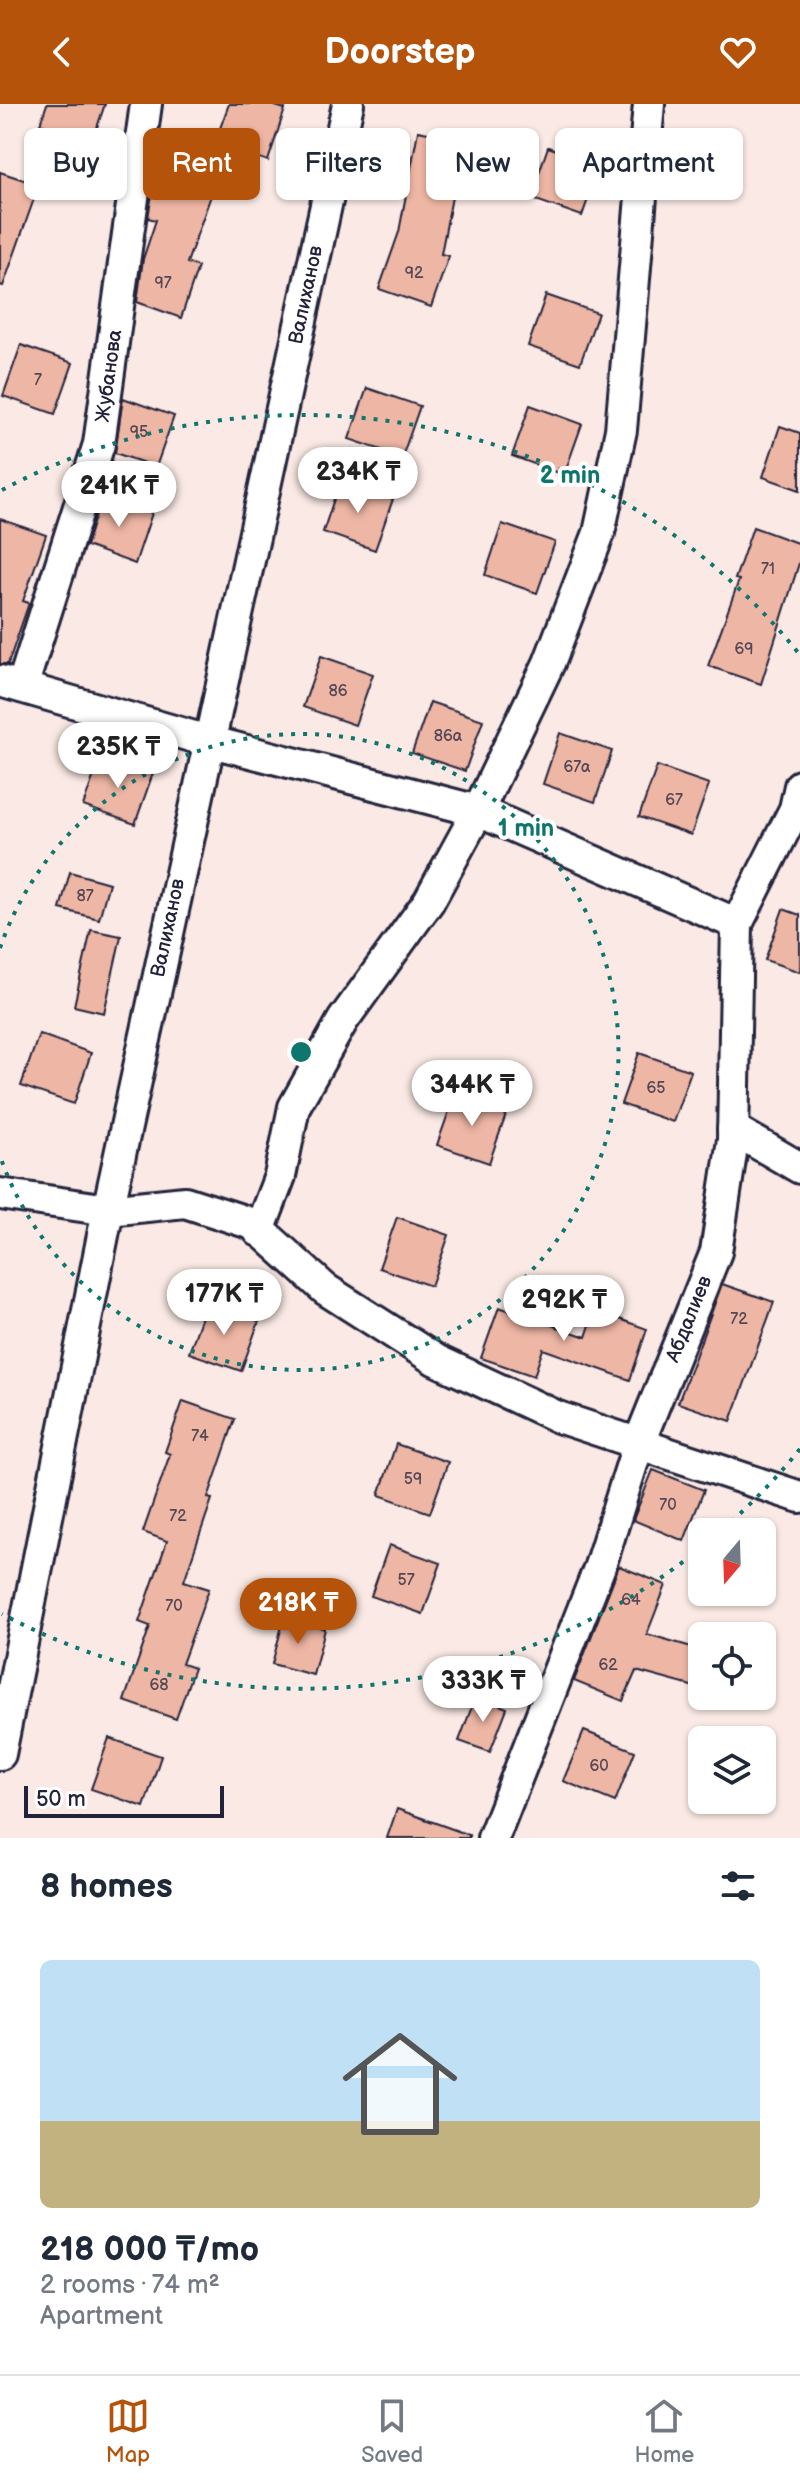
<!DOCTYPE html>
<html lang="en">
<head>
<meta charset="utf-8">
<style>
  :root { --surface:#fff; --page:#f6f6f7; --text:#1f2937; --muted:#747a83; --line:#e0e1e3; --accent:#b45309 }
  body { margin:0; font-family:"Balsamiq Sans",sans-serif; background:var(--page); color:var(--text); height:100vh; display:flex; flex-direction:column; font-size:30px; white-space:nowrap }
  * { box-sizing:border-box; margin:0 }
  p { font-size:26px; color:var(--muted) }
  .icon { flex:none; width:44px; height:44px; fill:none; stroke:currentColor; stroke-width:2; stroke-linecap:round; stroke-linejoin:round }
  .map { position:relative; height:1734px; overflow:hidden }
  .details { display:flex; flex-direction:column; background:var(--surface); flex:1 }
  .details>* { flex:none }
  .banner { position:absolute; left:24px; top:24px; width:752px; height:72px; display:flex; gap:16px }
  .needle { width:52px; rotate:199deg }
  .buttons { position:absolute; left:688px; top:1414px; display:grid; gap:16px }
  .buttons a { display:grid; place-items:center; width:88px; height:88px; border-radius:12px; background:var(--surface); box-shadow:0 2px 6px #0004; font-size:40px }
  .scale { position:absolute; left:24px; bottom:20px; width:200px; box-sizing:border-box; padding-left:8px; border:4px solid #22223b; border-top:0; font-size:22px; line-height:28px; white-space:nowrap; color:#22223b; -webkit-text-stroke:6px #fff; paint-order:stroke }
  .price { position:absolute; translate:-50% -68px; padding:0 18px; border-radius:28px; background:#fff; color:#222; font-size:26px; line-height:52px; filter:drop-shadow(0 2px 4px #0008) }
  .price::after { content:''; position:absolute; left:50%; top:48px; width:24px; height:18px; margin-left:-12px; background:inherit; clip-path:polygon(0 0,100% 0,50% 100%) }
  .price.selected { background:var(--accent); color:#fff }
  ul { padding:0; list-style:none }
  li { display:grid; align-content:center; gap:16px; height:424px; padding:0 40px }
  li+li { border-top:2px solid var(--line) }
  li span { display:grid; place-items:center; height:248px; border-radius:12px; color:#555 }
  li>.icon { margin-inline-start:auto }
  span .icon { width:144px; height:144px; fill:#fffc; stroke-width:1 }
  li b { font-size:34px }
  h2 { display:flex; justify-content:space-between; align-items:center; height:96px; padding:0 40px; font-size:34px }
  .chip { padding:0 28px; border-radius:12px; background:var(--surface); box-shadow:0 2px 6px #0004; font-size:28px; line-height:72px }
  .chip.selected { background:var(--accent); color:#fff }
  header { display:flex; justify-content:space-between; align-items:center; height:104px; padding:0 40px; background:var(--accent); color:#fff; font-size:36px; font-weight:700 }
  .dock { display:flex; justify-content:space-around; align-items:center; height:112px; border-top:2px solid var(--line); background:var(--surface); font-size:22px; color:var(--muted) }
  .dock a { display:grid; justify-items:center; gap:4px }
  .dock .selected { color:var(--accent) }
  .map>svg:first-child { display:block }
</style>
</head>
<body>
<header><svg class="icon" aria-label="back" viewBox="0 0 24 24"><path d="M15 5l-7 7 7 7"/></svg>Doorstep<svg class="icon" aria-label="heart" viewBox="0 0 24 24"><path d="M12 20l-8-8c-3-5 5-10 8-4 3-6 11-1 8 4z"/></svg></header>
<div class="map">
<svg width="800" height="1734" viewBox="0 0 800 1734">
  <rect width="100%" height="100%" fill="#fae9e4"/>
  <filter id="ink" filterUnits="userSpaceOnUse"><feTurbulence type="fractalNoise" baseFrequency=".0125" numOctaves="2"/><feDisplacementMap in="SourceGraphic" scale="16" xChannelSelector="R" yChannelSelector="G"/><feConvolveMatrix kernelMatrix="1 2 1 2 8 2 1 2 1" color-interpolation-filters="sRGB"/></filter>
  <g filter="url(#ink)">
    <g fill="#eeb6a4" stroke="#22223b" stroke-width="2">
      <path d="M47,0H105L92,38L40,20Z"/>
      <path d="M229,0H269L285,5L268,57L215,38Z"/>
      <path d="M418,27L463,36L441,150L449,152L431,203L379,185L399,128Z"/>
      <path d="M548,43L600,61L582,112L530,94Z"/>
      <path d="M163,62L215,80L187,159L198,163L181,214L137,198L143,155L156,116L148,114L151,96Z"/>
      <path d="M0,68L39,81L3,182L0,181Z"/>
      <path d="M546,191L598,209L580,260L528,242Z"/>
      <path d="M21,241L73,259L55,310L3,292Z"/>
      <path d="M367,284L420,302L402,353L349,335Z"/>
      <path d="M123,294L174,312L156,363L115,349Z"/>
      <path d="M530,301L582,320L564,371L512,352Z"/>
      <path d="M780,322L800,329V386L763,373Z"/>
      <path d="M340,377L393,395L375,446L323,428Z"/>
      <path d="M102,391L152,409L135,460L86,442Z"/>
      <path d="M0,415L46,431L23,497L29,499L8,560H0Z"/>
      <path d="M502,420L555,438L537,489L485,471Z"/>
      <path d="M753,423L800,440V456L761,580L708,562L739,476L735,475Z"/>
      <path d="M321,552L373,570L355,621L303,603Z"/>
      <path d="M430,598L483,616L465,667L412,649Z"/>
      <path d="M560,629L612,647L595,698L543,680Z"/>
      <path d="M101,651L153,669L135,720L83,702Z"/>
      <path d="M657,662L709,680L691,731L639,713Z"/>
      <path d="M70,768L109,779L99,815L60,805Z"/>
      <path d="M783,805L800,811V868L765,856Z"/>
      <path d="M91,826L121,832L104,909L74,902Z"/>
      <path d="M39,930L91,949L74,1000L21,982Z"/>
      <path d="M639,949L691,967L673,1018L621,1000Z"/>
      <path d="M455,990L507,1008L489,1059L437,1041Z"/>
      <path d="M397,1113L449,1131L431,1182L379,1164Z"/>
      <path d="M722,1180L774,1198L731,1317L678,1299Z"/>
      <path d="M207,1198L259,1217L241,1267L189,1249Z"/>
      <path d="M499,1203L586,1233L595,1206L647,1225L630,1276L543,1245L534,1272L481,1254Z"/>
      <path d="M183,1297L235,1315L208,1394L212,1395L184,1477L209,1485L182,1560L194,1564L176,1615L124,1597L150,1522L139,1518L167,1437L143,1428L170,1350L165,1348Z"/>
      <path d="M396,1340L448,1358L430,1409L379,1391Z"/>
      <path d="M653,1366L704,1386L684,1437L633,1416Z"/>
      <path d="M389,1441L441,1459L423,1510L371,1492Z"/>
      <path d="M619,1462L666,1481L647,1530L702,1546V1585L636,1567L623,1597L574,1577Z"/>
      <path d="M284,1514L325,1525L313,1571L272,1560Z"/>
      <path d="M476,1592L507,1604L490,1648L459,1637Z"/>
      <path d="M584,1627L635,1647L615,1698L563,1677Z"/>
      <path d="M109,1634L161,1652L144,1703L91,1685Z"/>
      <path d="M397,1705L469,1731V1734H387Z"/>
    </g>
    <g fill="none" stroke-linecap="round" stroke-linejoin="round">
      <g stroke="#22223b" stroke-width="36">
        <g id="street">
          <path d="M0,577L208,637L478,707L737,820"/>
          <path d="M22,583L99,340L146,0"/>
          <path d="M733,1025L800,1064"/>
          <path d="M0,1090L108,1106L185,1098L253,1120L325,1185L436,1256L558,1313L800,1393"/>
          <path d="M259,1127L280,1072L294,1003L343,916L429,797L478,707L549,559L599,429L621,326L649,0"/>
          <path d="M0,1650L108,1106L348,0"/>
          <path d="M493,1734L600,1462L638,1341L716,1148L733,1036L737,820L795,705L800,682"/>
        </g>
      </g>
      <use href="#street" stroke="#fff" stroke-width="30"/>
    </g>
  </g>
  <g fill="none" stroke="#0f766e" stroke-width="4" stroke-dasharray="4 8">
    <path d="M0 844A318 318 0 1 1 0 1052"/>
    <path d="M800 1345A637 637 0 0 1 723 1425M702 1443A637 637 0 0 1 2 1510M2 386A637 637 0 0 1 800 551"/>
  </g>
  <g text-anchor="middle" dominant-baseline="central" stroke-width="8" stroke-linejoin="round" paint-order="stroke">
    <g font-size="16" fill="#554755">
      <text x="414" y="169">92</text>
      <text x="163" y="179">97</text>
      <text x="38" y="276">7</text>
      <text x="139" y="328">95</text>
      <text x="768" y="465">71</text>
      <text x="744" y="545">69</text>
      <text x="338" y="587">86</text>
      <text x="448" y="632">86а</text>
      <text x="577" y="663">67а</text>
      <text x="674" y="696">67</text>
      <text x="85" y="792">87</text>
      <text x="656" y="984">65</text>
      <text x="739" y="1215">72</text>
      <text x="200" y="1332">74</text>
      <text x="413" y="1375">59</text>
      <text x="668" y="1401">70</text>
      <text x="178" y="1412">72</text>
      <text x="406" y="1476">57</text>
      <text x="631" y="1496">64</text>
      <text x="174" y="1502">70</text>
      <text x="608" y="1561">62</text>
      <text x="159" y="1581">68</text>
      <text x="599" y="1662">60</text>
    </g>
    <g font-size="20" fill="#22223b" stroke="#fff">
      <text transform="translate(306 191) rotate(-78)">Валиханов</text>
      <text transform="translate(109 272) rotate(-82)">Жубанова</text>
      <text transform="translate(168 824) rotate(-78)">Валиханов</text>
      <text transform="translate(689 1215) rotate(-68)">Абдалиев</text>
    </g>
  </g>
  <circle cx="301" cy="948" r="12" fill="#0f766e" stroke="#fff" stroke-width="4"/>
  <g font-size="24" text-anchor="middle" font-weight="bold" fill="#0f766e" stroke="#fff" stroke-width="8" stroke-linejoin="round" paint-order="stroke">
    <text x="570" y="379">2 min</text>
    <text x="526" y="732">1 min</text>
  </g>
</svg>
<div class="buttons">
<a><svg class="needle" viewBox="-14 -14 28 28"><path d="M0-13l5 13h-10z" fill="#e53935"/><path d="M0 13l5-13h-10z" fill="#747a83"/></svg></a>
<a><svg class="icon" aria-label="locate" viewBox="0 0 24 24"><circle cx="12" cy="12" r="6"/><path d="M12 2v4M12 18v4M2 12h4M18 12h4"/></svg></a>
<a><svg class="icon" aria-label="layers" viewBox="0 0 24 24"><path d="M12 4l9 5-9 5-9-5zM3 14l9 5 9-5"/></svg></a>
</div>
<div class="scale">50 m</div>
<b class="price" style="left:358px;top:411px">234K ₸</b>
<b class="price" style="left:119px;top:425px">241K ₸</b>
<b class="price" style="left:118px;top:686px">235K ₸</b>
<b class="price" style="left:472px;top:1024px">344K ₸</b>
<b class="price" style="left:224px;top:1233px">177K ₸</b>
<b class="price" style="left:564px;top:1239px">292K ₸</b>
<b class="price selected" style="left:298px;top:1542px">218K ₸</b>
<b class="price" style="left:483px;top:1620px">333K ₸</b>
<div class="banner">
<a class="chip">Buy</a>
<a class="chip selected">Rent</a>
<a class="chip">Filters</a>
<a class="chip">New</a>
<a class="chip">Apartment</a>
</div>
</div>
<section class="details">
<h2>8 homes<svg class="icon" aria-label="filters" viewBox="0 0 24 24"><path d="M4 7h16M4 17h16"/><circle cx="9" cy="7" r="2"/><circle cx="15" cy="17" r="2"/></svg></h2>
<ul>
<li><span style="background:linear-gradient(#bfe0f5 65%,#c2b280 0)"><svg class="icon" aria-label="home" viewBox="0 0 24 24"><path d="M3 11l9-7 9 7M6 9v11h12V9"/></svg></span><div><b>218 000 ₸/mo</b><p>2 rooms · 74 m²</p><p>Apartment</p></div></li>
</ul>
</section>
<nav class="dock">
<a class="selected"><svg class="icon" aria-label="map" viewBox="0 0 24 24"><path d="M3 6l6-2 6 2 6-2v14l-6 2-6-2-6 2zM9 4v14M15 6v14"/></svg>Map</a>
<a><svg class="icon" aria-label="saved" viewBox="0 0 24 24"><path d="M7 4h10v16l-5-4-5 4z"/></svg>Saved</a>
<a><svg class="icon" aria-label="home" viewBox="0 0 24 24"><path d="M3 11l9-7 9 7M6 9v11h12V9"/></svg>Home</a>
</nav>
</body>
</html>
